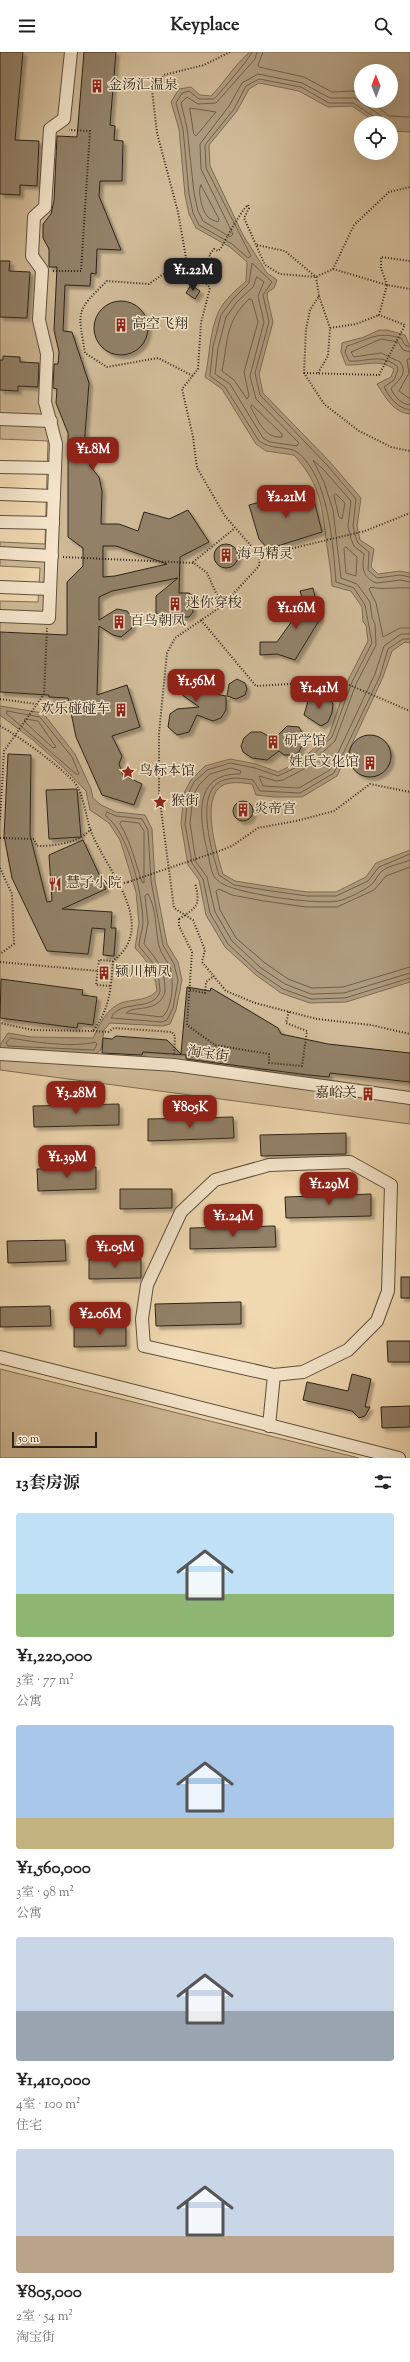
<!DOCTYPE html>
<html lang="zh">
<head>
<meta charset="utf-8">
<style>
  :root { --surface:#fff; --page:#f6f6f6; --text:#222; --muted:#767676; --accent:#8f2418 }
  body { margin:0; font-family:"Sorts Mill Goudy","Noto Serif SC",serif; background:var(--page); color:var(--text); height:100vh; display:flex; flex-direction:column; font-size:15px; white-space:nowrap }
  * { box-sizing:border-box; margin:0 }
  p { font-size:13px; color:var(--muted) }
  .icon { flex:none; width:22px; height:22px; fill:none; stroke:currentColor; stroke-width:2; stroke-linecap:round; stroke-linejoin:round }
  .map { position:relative; height:1406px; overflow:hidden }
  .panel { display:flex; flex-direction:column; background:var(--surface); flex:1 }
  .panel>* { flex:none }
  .needle { width:26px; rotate:359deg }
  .fabs { position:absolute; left:354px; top:12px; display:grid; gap:8px }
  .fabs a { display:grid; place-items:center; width:44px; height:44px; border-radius:50%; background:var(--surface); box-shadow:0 4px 16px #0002; font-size:20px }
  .scale { position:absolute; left:12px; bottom:10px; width:85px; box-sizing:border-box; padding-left:4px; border:2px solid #2d2318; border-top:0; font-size:11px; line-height:14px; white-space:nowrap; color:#2d2318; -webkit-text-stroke:3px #f5e6cc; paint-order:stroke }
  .price { position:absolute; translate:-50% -34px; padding:0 9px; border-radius:8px; background:var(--accent); color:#fff; font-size:13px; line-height:26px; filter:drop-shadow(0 1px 2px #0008) }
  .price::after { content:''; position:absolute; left:50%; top:24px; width:12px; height:9px; margin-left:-6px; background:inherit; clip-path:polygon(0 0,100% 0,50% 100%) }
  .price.selected { background:#222; color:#fff }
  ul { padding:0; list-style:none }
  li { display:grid; align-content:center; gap:8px; height:212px; padding:0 16px }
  li span { display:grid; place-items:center; height:124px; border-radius:4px; color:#555 }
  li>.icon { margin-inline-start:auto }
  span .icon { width:72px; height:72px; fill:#fffc; stroke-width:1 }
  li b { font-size:17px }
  h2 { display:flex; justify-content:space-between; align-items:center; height:48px; padding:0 16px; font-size:17px }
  header { display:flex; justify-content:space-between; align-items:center; height:52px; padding:0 16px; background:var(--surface); font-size:18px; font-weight:700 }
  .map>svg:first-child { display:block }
</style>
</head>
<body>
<header><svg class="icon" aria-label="menu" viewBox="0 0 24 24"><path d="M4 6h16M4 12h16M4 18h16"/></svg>Keyplace<svg class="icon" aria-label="search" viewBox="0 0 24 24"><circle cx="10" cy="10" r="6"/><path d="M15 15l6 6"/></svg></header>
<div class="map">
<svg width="410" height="1406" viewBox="0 0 410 1406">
  <defs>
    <filter id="shadow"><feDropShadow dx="3.5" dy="3.5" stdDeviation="1" flood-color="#0004"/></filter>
  </defs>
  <rect width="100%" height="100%" fill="#f0d8b0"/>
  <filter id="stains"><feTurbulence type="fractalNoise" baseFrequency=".005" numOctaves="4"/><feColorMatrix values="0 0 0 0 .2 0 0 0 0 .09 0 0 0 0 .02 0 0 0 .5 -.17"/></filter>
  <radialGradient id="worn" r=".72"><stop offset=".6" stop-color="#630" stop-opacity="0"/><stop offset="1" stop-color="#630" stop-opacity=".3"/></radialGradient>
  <g fill="#cfb996" stroke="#7e6e57" fill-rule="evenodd">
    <path d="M0,0H410V1072L0,1018V549L38,550L40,516L0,514V490L45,492L48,389L0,387ZM361,19H391V49H361ZM361,71H391V101H361Z"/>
    <path d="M0,1317L359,1406H0Z"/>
  </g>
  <g fill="#ae9a7c" stroke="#7a6a54" fill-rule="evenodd">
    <path d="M250,0H410V80L391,79V71H377L352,54L328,55L299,39L259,31L249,37L237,59L209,93L210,114L243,183L267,221L277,228L274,236L268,240L267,244L273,270L259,322L263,341L330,410L361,446L357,474L360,488L374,497L371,515L378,522L400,519L410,521V591L405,590L392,599L383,625L337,724L302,745H274L256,743L252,732C245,731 237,730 230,731C196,735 217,802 223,822L235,829L266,834L307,840H336L366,825L376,811L410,798V930L346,950L310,951L281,941L256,923L225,895L206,863L199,828L188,813L181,772L184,741L191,728L205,714L230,707L256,712L278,720L299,710L329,683L348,628L368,589L366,573L363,570L362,555L351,539L332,534C331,515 327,498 325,479C321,446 317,429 294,403L266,399L256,392L222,337L205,325C210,304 209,282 218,261C223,249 236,238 246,229L247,210L230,195L196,176L189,162L185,143L179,77L171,50L179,37L191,35L200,43L211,44C225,30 234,13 250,0ZM361,19H391V49H361Z"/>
    <path d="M379,278H387L405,283L410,295V362C393,360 386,346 377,332L391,325L394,317C378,306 364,314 346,313L341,300L342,291L364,285Z"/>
    <path d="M0,654L43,661L75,702L91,737L93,746L101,753L116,760L145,763L152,777L155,829L167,892L178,910L182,928L176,958L170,972L163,974L110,971L104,978L101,998L95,1002L0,998V993L8,981L31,985L93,986C98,976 104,962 114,955C126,945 144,952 157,939C155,919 148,910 135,896L139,871L136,840L126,807L120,788L109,771L90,758L86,739L66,718L33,688L0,663Z"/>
  </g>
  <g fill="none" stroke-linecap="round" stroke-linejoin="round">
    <g stroke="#6e5e4a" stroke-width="1">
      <path d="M252,0C252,4 219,42 214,47H199L189,39L182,41L176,51L183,77L189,142L193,161L199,173L232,192L248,206L251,204L206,116L205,93L234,57L246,34L259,27L301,35L329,51H353L376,66L378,71"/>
      <path d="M257,0L255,7L216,51L198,52L187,45L181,51L187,76L194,141L198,159L203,169L230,185L233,182L201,117L200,92L229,54L242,31L258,22L302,31L330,46H355L380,63L384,71"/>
      <path d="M263,0L258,13L259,15L304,25L332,40L354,39L361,42"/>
      <path d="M371,49L389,64L410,65"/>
      <path d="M190,56L216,60L196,84L194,82Z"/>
      <path d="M201,133L219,167L218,170C215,169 209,167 207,164C202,158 197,138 201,133Z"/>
      <path d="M257,225L264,230L258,244L264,270L250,324L256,347L299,391L297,394L270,390L263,386L230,332L215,322L218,296L226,265L237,250L253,235Z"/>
      <path d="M249,247L252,248L258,270L244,320L249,344L247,347L234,328L222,319C228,289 225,270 249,247Z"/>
      <path d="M410,295L405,293L401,286C376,279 371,287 347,294L345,300L349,309C369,310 379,301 397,314L398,318L394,328L384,335C390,346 397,356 410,358"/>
      <path d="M410,300L403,298L398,290L381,287L351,300L354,305L381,301L400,310C409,322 397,329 391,337C395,345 401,352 410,353"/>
      <path d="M410,306L407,308L409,321L399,339L410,347"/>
      <path d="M252,353L282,382V385C265,387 258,368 251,356Z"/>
      <path d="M336,442L345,451L342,467L339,465L334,444Z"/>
      <path d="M346,495L357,505L356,524L346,521L344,497Z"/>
      <path d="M410,525L400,523L377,526L368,518L369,500L358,491L356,486L353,474L356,447L327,413L260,343L255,321L269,270L263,243L272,230L252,211L249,231L233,247L221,263L213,295L210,324L225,335L259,389C271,398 288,394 297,400C329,424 333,494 336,530L354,536L365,553L372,591L352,630L332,685L301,713L278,724L255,716L230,711L207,718L194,730L188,742L185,772L192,811L203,827L210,861L228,892L258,920L283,937L311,947L345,946L410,926"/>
      <path d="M410,530L400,528L376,531C362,525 362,515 364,502L354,494L351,487L348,474L351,449L323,417L313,408L324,430L333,458L341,526L357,532L370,550L372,566L375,572L376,593L356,632L335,689L304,717L283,728L276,729L259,724L263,734L299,736L330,718L375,622L384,594L401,582H410"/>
      <path d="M410,536C399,535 380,538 371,535L369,537L376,551L383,585L400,576H410"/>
      <path d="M410,587H403L388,597L380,624L334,721L300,741L260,739L253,728C246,727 235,725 228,727C191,733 212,800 219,823L234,833L265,838L307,844H336L368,829L379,815L410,802"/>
      <path d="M7,659L40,665L72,705L79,722H76L7,662Z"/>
      <path d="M25,667L38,669L56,695L53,696L25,670Z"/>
      <path d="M107,760L116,764L142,767L148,778L151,829L163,893L174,912L178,928L173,956L167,968L162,970L111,966C120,946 154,961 160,939C158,913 153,912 139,894C139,886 143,878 143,870C142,841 129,781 106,764Z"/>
      <path d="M122,769L139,771L144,779V831L142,830C135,810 131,790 120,772Z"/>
      <path d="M410,808C402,812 389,813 382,819C378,822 376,828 373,831C366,838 347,847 338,849C319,853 230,842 217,828C211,823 210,810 208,802C200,770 191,721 240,722L241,719L231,716L210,722L199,733L193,744L190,771L196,810L207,825L215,860L232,889L261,916L285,932L311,942L344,941L410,921"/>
      <path d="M410,815L386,824L374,838L337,855H306L264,849L232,843L219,837L216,839L220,858L236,886L265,911L288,927L312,936L343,935L410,915"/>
      <path d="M148,842C157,857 155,877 159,894C161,902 167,908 170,915C174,928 173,957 162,965L126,961C133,953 158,962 165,940C165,915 158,910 144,892L148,871L145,844Z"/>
      <path d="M11,986C32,990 75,996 95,990L97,992L94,998L8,994L6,991Z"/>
    </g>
  </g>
  <g fill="#928167" stroke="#2d2318" fill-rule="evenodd" filter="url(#shadow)">
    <path d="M0,0H23L15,88L39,89L37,134L20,133V143L0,142Z"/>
    <path d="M84,0H116L110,73L115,74L114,88L123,89L122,129H100L99,144L121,198L97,197L96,222L91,221L90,234L65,233L63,279L72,280L89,331L84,395L90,414L99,425L102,439L101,472H119L138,479L144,460L169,467L188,458L209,490L180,505L179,541H189L193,544V560L189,565H162L156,561V544L178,526L112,539L99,545V568L117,557L127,559L132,566V576L121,585L113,583L99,574L97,643L127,633L140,675L112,684L122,704L119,712L123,723L142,732L134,753L102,743L76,685L68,646L49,645V643L0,640V580L67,583V530L83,514V496L68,485V381L56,351L57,337L53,336L54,312H58L59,300L54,278L57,215H49V197L43,186V172L51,162L54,149L57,84L77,85ZM103,494H116L167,512L115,524L103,525Z"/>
    <path d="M0,209H10L9,219L30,220L27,266L0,265Z"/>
    <path d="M191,233L200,239L195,247L186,241Z"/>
    <circle cx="121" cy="276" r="27"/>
    <path d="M3,304L20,305V310L39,311L38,335L18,334V339L0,338V308H3Z"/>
    <path d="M311,436L322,480L268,497L259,487L249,453Z"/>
    <circle cx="226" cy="504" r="12"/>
    <path d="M313,536L320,567L295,608L277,602L260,603V590H277L304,552L300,539Z"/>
    <path d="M194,618L203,623L205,628V640L226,644V658L221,666L213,669L197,663L189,680L177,683L168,675L170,662L177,657L199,655L181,642L177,635L181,622L185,619Z"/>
    <path d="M237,627L245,631L247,637L245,643L236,647L227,644L229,632Z"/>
    <path d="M319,643L327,644L333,652L332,661L328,670L321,674L304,663L308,649Z"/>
    <path d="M287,674L299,675L305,686L299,700L293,703H284L279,699L267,708L252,706L243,700L241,694L244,686L251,680H261L274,687Z"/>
    <circle cx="370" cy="704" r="21"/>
    <path d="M8,702L31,703L30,783L47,850L52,849L49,803L83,788L106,837L62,857L112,860L111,876H116L114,904L103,903L105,877L92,876L88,902L47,899L12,826L4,784Z"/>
    <path d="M77,737L81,785L49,787L46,738Z"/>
    <circle cx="243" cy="759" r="10"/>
    <path d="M1,927L83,938L82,943L97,945L93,973L78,971L77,976L0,966Z"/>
    <path d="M187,935L210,939L211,936L278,976L281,982L328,992L410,1001V1030L330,1021L329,1025L308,1023L186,1007V1003L143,1000L142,1003L102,1001L103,986L112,987L116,984L167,988L181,1002Z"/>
    <path d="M119,1052V1073L34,1075L33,1054Z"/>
    <path d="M233,1065L234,1086L148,1089V1067Z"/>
    <path d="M346,1081V1102L261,1104L260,1083Z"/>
    <path d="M96,1115V1137L38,1139L37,1117Z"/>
    <path d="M120,1137H172V1156L120,1157Z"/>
    <path d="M371,1142V1164L286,1166L285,1145Z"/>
    <path d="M275,1174L276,1195L190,1197V1176Z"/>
    <path d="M65,1188L66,1209L8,1211L7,1189Z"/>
    <path d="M89,1207H141V1226L89,1227Z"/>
    <rect x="401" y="1225" width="9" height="21"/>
    <path d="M241,1250V1272L156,1274L155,1252Z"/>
    <path d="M50,1254L51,1274L0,1275V1255Z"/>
    <path d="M126,1274V1294L74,1295V1275Z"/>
    <path d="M387,1289H410V1310H388Z"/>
    <path d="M352,1322L371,1327L365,1355H370L365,1364L359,1366L352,1359L303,1348L307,1330L348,1339Z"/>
    <path d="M410,1354V1375L382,1376L381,1355Z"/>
  </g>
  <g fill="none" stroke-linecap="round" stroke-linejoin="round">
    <g stroke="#5e503e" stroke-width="14">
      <g id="minor">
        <path d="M0,367L51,369"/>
        <path d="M0,415L55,416"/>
        <path d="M0,442L54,444"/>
        <path d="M0,470L53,471"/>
        <path d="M0,501L52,504"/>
        <path d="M0,535L50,537"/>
        <path d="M0,564L49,566L56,392L45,350L47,302L39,268L42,218L32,204L34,165L45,155L50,77L64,67L71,0"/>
        <path d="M0,1002L174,1013L410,1046"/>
        <path d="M0,1305L399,1406"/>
        <path d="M269,1374L274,1323L144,1294L142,1267L147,1233L181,1160L215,1128L269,1113L350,1110L391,1133L388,1239L377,1269L348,1298L303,1320L274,1323"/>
      </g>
    </g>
    <g stroke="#2d2318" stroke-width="2" stroke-dasharray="1 2" stroke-linecap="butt">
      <path d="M230,0L204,13L164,23L152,38L157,81L178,160L186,206L210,236L201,271L198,317L182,337L193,385L197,416L225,464L260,504"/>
      <path d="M257,193L285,199L316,225L319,244L310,258L306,277L304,321L324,352L359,379L391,395L410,399"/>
      <path d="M186,206L149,232L107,229C75,260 78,258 85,301L107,315L158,306L193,324"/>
      <path d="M196,217L214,211L209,203L214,197L218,199L221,196C226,187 242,157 248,153L249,156L244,166L265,213L280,222L316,225L333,217L354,173L389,140L410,135"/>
      <path d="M333,217L387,233"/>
      <path d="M53,219H81L90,79L69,78"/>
      <path d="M387,233L381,216V205L410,209"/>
      <path d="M319,244L330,276"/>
      <path d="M304,321L379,323L405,273L379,263L387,233L410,237"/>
      <path d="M318,321L328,304L330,276L356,272L379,263"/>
      <path d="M260,504L259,514L222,554L175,586L167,601L159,681V742L174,856L193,868L205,898L202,910L226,939L255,951L317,967L371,973L410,982"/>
      <path d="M260,504L365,479L410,461"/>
      <path d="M63,505L194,511L207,521L222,554"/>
      <path d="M193,510L235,476"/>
      <path d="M201,568L256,634L340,629L410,659"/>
      <path d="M0,647L36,652"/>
      <path d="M0,674C19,684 61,715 75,731C84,742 86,768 92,782C108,820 159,874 113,909C111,936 110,957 93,979L33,978L0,971"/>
      <path d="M0,768L4,699L44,642L47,576"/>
      <path d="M0,786L34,787L37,794C55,794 79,791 91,777"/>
      <path d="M222,798L232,794L258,776L296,769L334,759L370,732L410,740"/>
      <path d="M0,816L12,842L14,892L0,902"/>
      <path d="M121,832L128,830"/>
      <path d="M179,867V874L192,900L187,973L215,993L269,1002V1011L302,1014L307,979L286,971L289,959"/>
      <path d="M0,910L98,919L99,908L113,909"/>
      <path d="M98,919L96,933L111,934"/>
      <path d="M190,938L205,941L206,930L214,924"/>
      <path d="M93,979L108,980L114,976L172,980L175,984L174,1002"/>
    </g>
    <use href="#minor" stroke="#f5e6cc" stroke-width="12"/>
    <g stroke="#2d2318" stroke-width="2" stroke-dasharray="1 2" stroke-linecap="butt">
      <path d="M128,830L222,798"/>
      <path d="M179,867C197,855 201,854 195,831"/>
    </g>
  </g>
  <defs>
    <g id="building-bare" transform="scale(1.08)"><path d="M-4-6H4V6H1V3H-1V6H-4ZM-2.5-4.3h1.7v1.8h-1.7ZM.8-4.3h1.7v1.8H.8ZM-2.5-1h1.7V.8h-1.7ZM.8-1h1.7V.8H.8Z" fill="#8f2418" stroke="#f5e6cc" stroke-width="2.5" paint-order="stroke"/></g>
    <g id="sight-bare" transform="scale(1.08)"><path d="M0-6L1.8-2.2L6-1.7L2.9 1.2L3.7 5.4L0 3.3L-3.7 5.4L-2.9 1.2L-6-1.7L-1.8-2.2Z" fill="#8f2418" stroke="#f5e6cc" stroke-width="2.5" paint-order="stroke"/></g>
    <g id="restaurant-bare" transform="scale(1.08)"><path d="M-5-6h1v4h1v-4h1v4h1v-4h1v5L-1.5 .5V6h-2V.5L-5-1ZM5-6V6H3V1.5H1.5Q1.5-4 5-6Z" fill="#8f2418" stroke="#f5e6cc" stroke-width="2.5" paint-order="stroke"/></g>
  </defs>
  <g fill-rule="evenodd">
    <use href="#building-bare" x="97" y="34"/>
    <use href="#building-bare" x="121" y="273"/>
    <use href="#building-bare" x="226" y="503"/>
    <use href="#building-bare" x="175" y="552"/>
    <use href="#building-bare" x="119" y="570"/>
    <use href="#building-bare" x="121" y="658"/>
    <use href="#building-bare" x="273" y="690"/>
    <use href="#building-bare" x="370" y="711"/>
    <use href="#sight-bare" x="128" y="720"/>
    <use href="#sight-bare" x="160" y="750"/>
    <use href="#building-bare" x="243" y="758"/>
    <use href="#restaurant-bare" x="55" y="832"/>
    <use href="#building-bare" x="104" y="921"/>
    <use href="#building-bare" x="368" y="1042"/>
  </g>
  <g text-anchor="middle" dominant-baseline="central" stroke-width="3" stroke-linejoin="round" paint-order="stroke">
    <g font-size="14" fill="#2d2318" stroke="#f5e6cc" text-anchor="start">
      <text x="108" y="34">金汤汇温泉</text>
      <text x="132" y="273">高空飞翔</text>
      <text x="237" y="503">海马精灵</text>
      <text x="186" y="552">迷你穿梭</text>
      <text x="130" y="570">百鸟朝凤</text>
      <text x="110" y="658" text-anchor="end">欢乐碰碰车</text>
      <text x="284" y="690">研学馆</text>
      <text x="359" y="711" text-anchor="end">姓氏文化馆</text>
      <text x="139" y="720">鸟标本馆</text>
      <text x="171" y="750">猴街</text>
      <text x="254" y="758">炎帝宫</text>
      <text x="66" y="832">慧子小院</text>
      <text x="115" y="921">颍川栖凤</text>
      <text x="357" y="1042" text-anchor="end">嘉峪关</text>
    </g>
    <g font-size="14" fill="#2d2318" stroke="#f5e6cc">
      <text transform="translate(208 1003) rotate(8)">淘宝街</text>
    </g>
  </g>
  <rect width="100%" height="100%" filter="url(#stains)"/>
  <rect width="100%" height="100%" fill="url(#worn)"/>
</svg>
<div class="fabs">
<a><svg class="needle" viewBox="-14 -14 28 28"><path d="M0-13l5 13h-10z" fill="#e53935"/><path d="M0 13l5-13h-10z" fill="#767676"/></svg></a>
<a><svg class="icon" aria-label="locate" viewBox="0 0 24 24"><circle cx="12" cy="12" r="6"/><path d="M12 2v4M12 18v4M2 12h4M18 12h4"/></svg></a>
</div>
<div class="scale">50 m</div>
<b class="price selected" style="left:193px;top:240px">¥1.22M</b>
<b class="price" style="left:93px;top:419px">¥1.8M</b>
<b class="price" style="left:286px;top:467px">¥2.21M</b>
<b class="price" style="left:296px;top:578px">¥1.16M</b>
<b class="price" style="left:196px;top:651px">¥1.56M</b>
<b class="price" style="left:319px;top:658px">¥1.41M</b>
<b class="price" style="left:76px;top:1063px">¥3.28M</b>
<b class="price" style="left:190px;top:1077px">¥805K</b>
<b class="price" style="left:67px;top:1127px">¥1.39M</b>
<b class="price" style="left:329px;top:1154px">¥1.29M</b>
<b class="price" style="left:233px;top:1186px">¥1.24M</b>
<b class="price" style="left:115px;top:1217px">¥1.05M</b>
<b class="price" style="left:100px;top:1284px">¥2.06M</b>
</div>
<section class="panel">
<h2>13套房源<svg class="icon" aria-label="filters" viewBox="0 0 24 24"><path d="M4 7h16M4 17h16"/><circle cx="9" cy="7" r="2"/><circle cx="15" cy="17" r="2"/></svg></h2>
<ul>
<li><span style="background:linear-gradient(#bfe0f5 65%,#8fb573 0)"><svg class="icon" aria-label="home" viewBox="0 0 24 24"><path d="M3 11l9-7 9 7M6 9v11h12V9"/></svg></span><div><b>¥1,220,000</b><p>3室 · 77 m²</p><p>公寓</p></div></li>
<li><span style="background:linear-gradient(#a9c7e8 75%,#c2b280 0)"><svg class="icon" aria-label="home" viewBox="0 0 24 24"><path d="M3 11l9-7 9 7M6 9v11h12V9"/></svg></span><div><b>¥1,560,000</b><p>3室 · 98 m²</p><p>公寓</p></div></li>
<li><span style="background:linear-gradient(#c9d6e8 60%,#9aa5b1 0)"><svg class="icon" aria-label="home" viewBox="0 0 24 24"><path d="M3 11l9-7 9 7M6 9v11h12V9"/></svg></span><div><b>¥1,410,000</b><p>4室 · 100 m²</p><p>住宅</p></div></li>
<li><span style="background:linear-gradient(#c9d6e8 70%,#b9a48a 0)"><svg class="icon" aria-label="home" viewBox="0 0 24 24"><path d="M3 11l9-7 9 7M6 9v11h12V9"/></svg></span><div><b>¥805,000</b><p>2室 · 54 m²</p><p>淘宝街</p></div></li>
</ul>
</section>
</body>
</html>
